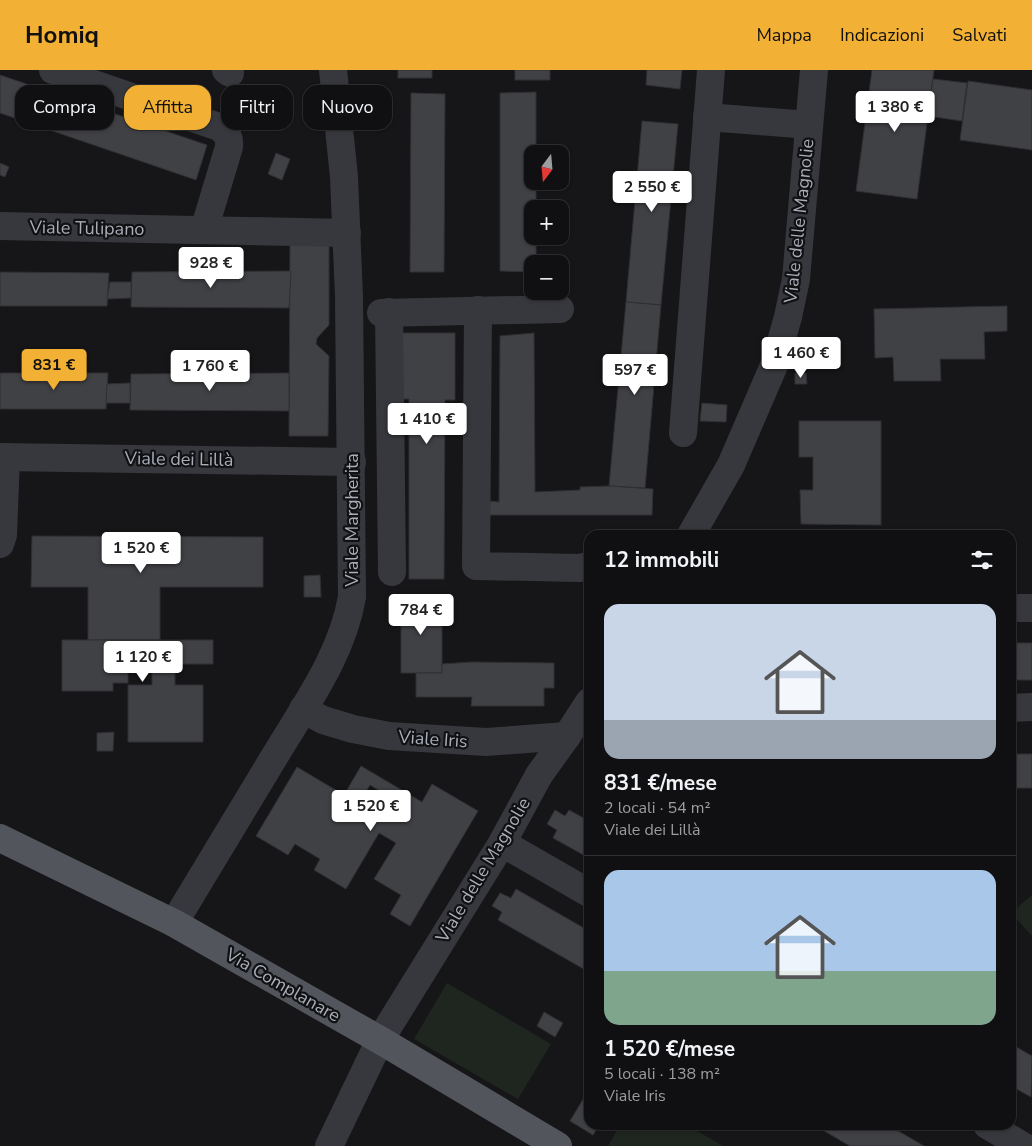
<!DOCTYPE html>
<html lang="it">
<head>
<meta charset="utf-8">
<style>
  :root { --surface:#101012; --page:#19191b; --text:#f1f3f6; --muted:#9c9d9f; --line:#303032; --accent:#f2b134 }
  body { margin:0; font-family:"Nunito Sans",sans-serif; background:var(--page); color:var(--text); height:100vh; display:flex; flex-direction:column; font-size:19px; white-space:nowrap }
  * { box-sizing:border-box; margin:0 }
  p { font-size:16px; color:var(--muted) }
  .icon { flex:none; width:28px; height:28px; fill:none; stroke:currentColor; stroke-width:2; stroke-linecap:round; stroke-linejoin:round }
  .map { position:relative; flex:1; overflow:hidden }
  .details { position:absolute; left:584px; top:460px; width:432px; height:600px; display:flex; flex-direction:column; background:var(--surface); border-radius:15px; box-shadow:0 1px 4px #0004,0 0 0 1px var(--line) }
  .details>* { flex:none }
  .hud { position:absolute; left:15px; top:15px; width:475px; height:45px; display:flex; gap:10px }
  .needle { width:32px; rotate:196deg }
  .buttons { position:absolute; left:524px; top:75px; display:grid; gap:10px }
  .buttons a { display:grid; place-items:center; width:45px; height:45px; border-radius:10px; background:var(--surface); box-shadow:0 1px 4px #0004,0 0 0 1px var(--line); font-size:25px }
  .price { position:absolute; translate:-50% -42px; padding:0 11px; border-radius:5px; background:#fff; color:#222; font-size:16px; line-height:32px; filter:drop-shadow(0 1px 2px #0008) }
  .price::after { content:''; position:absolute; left:50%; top:30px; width:15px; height:11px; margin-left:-8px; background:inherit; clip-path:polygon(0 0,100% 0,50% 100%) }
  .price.current { background:var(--accent); color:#111 }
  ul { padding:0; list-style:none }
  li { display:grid; align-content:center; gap:10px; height:265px; padding:0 20px }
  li+li { border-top:1px solid var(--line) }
  li span { display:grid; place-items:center; height:155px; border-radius:15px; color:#555 }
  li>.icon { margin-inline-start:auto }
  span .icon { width:90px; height:90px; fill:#fffc; stroke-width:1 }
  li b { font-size:21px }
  h2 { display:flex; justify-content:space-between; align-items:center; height:60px; padding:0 20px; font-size:21px }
  .chip { padding:0 18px; border-radius:15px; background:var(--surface); box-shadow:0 1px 4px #0004,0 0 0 1px var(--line); font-size:18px; line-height:45px }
  .chip.current { background:var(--accent); color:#111 }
  header { display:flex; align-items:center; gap:30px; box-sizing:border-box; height:70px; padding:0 25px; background:var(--accent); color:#111 }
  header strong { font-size:24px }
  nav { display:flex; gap:28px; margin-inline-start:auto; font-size:18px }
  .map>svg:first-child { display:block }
</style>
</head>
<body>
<header>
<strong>Homiq</strong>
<nav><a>Mappa</a><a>Indicazioni</a><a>Salvati</a></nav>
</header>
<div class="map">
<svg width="1032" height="1076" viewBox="0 0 1032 1076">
  <rect width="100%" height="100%" fill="#161618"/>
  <g fill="#1e261f">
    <path d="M1032,825V866L1011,843Z"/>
    <path d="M447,913L551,974L518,1029L414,969Z"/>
    <path d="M620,1055H687L723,1076H608Z"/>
  </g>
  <g fill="#404145" stroke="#303034" fill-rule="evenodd">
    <rect x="398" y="0" width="34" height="8"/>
    <rect x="515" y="0" width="35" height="10"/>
    <path d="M647,0H682L680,19L646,15Z"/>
    <path d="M872,0H934L917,129L856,121Z"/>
    <path d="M0,5L207,75L196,110L0,43Z"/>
    <path d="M933,9L967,13L962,51L928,46Z"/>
    <path d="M968,11L1032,20V80L960,70Z"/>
    <path d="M536,22V84H532V111H536V139H532V166H536V194H532V202L500,201V23Z"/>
    <path d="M411,23L445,24L444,202H410Z"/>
    <path d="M642,51L678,54L661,235L626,232Z"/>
    <path d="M276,83L290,89L282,110L268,104Z"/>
    <path d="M0,93L9,97L5,107L0,105Z"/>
    <path d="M329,173V255L317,268L316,274L329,286L328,366H289L290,174Z"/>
    <path d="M291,201L289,238L131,237L132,202Z"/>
    <path d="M0,202L109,203L107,236H0Z"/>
    <path d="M110,212H131V228L107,229Z"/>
    <path d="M626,232L661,235L645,418L609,416Z"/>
    <path d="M1007,236V261L984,262L985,289H940L941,311H894L893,287L875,288L874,239Z"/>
    <path d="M401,263H455V330H445L444,509H409V329H401Z"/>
    <path d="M534,263L535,422L580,420V417L609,416L653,419L652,445H489L490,431L499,432L500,266Z"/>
    <path d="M0,303H108L106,339H0Z"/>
    <path d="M289,303V341L130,340L131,304Z"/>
    <path d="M795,303H806L807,314H795Z"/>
    <path d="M130,313V333H106L107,314Z"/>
    <path d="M702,333L727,335L726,352L700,351Z"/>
    <path d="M799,351H881V455L801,454L800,420H813V387H799Z"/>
    <path d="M32,466L263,467V517H160V570H88V517H31Z"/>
    <path d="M320,505L321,527H304V506Z"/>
    <path d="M401,528L442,529V603H401Z"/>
    <path d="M62,570H213V594H175V615H203V672H128V615H152V594H128V613H113V621H62Z"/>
    <rect x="1011" y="573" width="21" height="37"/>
    <path d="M472,592L554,593V618H544V636H471L472,627H416V603H442V594Z"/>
    <path d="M114,662L113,681H97V663Z"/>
    <rect x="1011" y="684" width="21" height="34"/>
    <path d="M361,696L422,732L432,714L478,741L410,856L390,844L401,825L374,809L396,773L379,763L346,819L314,800L320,789L295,774L288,785L256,766L297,697L344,725ZM370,715L398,732L387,749L360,732Z"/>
    <path d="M555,740L565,746L569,740L589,751V788L553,768L557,760L547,754Z"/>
    <path d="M516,819L589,861V902L498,850L502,842L492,836L500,823L511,828Z"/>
    <path d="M544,942L563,953L555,967L537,956Z"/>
    <path d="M1011,974L1032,986L1031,1027L1011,1016Z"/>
    <path d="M585,1026L589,1029V1055H599L593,1065L570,1051Z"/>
    <path d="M814,1055H888L924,1076H850Z"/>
  </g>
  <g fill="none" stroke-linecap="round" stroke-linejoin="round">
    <g stroke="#37383d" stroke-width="28">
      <path d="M53,0L219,57C227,63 230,67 229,77L204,160"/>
      <path d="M226,0L230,3"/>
      <path d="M707,47L809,55"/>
      <path d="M0,156L347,163"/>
      <path d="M478,240L476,496L579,498L589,496"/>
      <path d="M389,242L392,502"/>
      <path d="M381,243L560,239"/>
      <path d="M683,363L711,0"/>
      <path d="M0,387L352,392"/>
      <path d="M691,465L731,395L775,293L788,247L796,209L814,0"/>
      <path d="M0,474L3,465L6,387"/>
      <path d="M1011,538H1032"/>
      <path d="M1011,638L1032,637"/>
      <path d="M303,639L323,650L353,659L389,666L486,672L567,666"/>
      <path d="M502,773L589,823"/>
      <path d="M174,853C208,797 242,740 276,684C306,634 342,585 352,527L349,227L344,107L333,0"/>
      <path d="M987,1055L1023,1076"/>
      <path d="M329,1076L380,970L502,773L539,705L567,666L589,632"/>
    </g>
    <path stroke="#53555c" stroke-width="28" d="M0,768L174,853L380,970L558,1076"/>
  </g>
  <g text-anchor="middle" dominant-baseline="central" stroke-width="4.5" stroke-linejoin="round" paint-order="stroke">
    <g font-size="18" fill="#a8adb8" stroke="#111113">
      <text transform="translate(799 151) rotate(-84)">Viale delle Magnolie</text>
      <text transform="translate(87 158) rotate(1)">Viale Tulipano</text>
      <text transform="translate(179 389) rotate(1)">Viale dei Lillà</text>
      <text transform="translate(352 450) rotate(-90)">Viale Margherita</text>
      <text transform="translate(433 669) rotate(4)">Viale Iris</text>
      <text transform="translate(483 800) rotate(-59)">Viale delle Magnolie</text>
      <text transform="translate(283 915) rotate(30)">Via Complanare</text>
    </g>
  </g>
</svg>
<div class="buttons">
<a><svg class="needle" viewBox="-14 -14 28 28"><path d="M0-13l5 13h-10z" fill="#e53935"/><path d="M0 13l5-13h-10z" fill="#9c9d9f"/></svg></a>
<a>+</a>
<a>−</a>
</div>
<b class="price" style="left:895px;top:63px">1 380 €</b>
<b class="price" style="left:652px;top:143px">2 550 €</b>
<b class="price" style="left:211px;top:219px">928 €</b>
<b class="price" style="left:801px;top:309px">1 460 €</b>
<b class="price current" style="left:54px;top:321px">831 €</b>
<b class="price" style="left:210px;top:322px">1 760 €</b>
<b class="price" style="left:635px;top:326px">597 €</b>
<b class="price" style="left:427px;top:375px">1 410 €</b>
<b class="price" style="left:141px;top:504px">1 520 €</b>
<b class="price" style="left:421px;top:566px">784 €</b>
<b class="price" style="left:143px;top:613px">1 120 €</b>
<b class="price" style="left:371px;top:762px">1 520 €</b>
<div class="hud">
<a class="chip">Compra</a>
<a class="chip current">Affitta</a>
<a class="chip">Filtri</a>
<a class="chip">Nuovo</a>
</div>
<section class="details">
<h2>12 immobili<svg class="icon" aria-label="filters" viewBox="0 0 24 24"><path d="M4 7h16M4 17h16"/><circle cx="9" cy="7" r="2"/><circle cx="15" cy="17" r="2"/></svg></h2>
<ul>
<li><span style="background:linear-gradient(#c9d6e8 75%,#9aa5b1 0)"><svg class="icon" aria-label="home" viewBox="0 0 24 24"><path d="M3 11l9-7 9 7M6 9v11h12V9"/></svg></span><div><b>831 €/mese</b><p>2 locali · 54 m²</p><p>Viale dei Lillà</p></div></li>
<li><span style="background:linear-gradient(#a9c7e8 65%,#7fa58c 0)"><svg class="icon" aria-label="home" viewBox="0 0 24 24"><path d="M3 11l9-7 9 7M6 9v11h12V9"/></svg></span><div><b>1 520 €/mese</b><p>5 locali · 138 m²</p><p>Viale Iris</p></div></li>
</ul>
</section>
</div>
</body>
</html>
